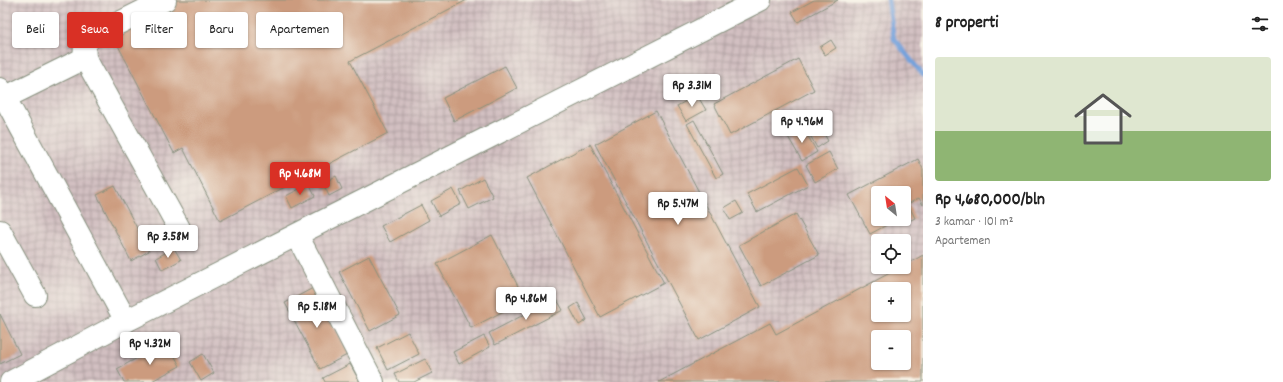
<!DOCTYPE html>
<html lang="id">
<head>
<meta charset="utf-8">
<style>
  :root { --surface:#fff; --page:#f6f6f6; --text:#222; --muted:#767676; --line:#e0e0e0; --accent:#d93025 }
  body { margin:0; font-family:Dekko,sans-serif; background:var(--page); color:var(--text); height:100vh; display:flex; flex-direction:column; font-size:15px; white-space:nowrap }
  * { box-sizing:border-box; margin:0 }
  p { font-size:13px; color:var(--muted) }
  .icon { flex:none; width:22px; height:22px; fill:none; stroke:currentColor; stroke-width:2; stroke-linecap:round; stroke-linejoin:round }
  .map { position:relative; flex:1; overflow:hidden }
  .details { display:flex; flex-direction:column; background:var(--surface); width:360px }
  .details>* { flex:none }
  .hud { position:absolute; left:12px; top:12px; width:380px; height:36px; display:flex; gap:8px }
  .needle { width:26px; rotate:330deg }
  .controls { position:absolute; left:871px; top:186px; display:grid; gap:8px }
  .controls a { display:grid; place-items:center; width:40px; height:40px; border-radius:4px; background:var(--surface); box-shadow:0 1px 3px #0004; font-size:20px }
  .price { position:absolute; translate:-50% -34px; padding:0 9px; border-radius:4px; background:#fff; color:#222; font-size:13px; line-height:26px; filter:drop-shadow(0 1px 2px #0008) }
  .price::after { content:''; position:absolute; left:50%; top:24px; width:12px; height:9px; margin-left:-6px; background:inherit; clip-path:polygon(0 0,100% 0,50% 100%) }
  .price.current { background:var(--accent); color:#fff }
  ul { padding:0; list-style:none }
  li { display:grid; align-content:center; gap:8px; height:212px; padding:0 12px }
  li+li { border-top:1px solid var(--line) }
  li span { display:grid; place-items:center; height:124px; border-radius:4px; color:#555 }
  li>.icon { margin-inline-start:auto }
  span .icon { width:72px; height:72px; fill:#fffc; stroke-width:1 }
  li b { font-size:17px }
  h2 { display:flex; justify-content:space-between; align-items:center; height:48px; padding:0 12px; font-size:17px }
  .tag { padding:0 14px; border-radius:4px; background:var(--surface); box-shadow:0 1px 3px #0004; font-size:14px; line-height:36px }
  .tag.current { background:var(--accent); color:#fff }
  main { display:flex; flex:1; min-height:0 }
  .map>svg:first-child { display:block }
</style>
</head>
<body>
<main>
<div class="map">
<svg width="923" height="382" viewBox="0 0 923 382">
  <defs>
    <pattern id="industrial-grid" width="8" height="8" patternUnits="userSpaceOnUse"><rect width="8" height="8" fill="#d2bfc1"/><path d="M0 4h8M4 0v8" fill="none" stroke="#aa9c9e"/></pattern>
  </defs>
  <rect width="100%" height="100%" fill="#f7f3e8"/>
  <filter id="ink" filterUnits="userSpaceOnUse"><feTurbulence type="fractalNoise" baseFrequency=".025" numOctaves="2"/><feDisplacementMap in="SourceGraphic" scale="8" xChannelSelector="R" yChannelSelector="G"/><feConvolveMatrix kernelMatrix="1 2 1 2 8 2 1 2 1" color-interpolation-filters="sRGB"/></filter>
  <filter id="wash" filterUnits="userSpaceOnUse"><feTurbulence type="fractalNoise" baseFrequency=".012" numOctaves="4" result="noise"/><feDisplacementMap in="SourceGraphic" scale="16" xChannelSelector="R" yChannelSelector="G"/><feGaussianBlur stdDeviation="0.9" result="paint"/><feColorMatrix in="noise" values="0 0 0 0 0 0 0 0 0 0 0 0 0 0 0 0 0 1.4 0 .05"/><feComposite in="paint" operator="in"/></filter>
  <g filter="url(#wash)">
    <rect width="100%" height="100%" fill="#efe4c7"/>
    <path fill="url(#industrial-grid)" fill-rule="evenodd" d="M0,0H923V382H0ZM878,193H904V219H878ZM878,241H904V267H878ZM878,289H904V315H878ZM878,337H904V363H878Z"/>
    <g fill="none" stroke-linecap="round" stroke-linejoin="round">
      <path stroke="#74a2dc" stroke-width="4.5" d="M888,0L894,39L923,75"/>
    </g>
    <g id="blocks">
      <g fill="#cc9b7e" fill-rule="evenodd">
        <path d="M177,0H467L350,61L388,133L220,221L183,148L174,153L112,34Z"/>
        <path d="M814,0H838L798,22L792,12Z"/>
        <path d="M831,40L836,48L825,55L820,47Z"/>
        <path d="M798,59L814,90L730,135L714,104Z"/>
        <path d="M505,66L517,88L454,121L443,98Z"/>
        <path d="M697,95L706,110L686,121L677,106Z"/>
        <path d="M656,111L760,307L699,340L595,144Z"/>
        <path d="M694,120L723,174L716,178L687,124Z"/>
        <path d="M802,126L817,152L802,161L787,135Z"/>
        <path d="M821,128L828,141L817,148L810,135Z"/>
        <path d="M590,144L664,283L600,317L527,178Z"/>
        <path d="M829,152L838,169L815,182L806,165Z"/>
        <path d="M918,159L923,169V205L919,198L908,204L915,218L909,221L904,211V193H878V219H898L870,234L849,195Z"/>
        <path d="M798,167L808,185L757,212L747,194Z"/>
        <path d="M336,176L342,189L329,196L323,183Z"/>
        <path d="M483,178L493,197L469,209L460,191Z"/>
        <path d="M309,184L315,196L292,208L286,196Z"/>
        <path d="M115,186L149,251L131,261L97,195Z"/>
        <path d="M453,189L461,204L439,216L431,201Z"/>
        <path d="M736,201L743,213L730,220L724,208Z"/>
        <path d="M421,205L429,220L390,242L381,226Z"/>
        <path d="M796,214L819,255L761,286L739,245Z"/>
        <path d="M492,235L525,300L471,328L437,264Z"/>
        <path d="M174,248L181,260L162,270L156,258Z"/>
        <path d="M923,255V382H659L770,323L776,334L901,267H904V266ZM878,289H904V315H878ZM878,337H904V363H878Z"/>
        <path d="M369,256L400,315L370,331L339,272Z"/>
        <path d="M313,288L349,354L320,369L285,303Z"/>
        <path d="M556,298L563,310L495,345L489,333Z"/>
        <path d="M578,303L587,320L579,325L570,308Z"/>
        <path d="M0,314L20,354L0,364Z"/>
        <path d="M408,332L419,354L388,370L377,348Z"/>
        <path d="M484,336L490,347L459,364L453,352Z"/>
        <path d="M167,342L180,366L150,382H124L117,369Z"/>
        <path d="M203,354L214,373L201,381L190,362Z"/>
        <path d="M425,359L432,373L414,382H399L395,374Z"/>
        <path d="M350,364L360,382H325L323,378Z"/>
      </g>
    </g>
  </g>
  <g filter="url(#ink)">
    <use href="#blocks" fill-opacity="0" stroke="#87907e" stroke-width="1"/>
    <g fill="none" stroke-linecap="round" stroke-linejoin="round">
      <g stroke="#87907e" stroke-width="24">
        <g id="minor">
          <path d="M165,0L91,37C84,44 84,48 85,58L179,228"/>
          <path d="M0,89L126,321"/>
          <path d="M0,100L85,58"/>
          <path d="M0,231L35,295"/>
          <path d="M297,235L373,382"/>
          <path d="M11,382L126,321L760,0"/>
        </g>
      </g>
      <use href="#minor" stroke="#fff" stroke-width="22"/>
    </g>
  </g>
</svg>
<div class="controls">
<a><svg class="needle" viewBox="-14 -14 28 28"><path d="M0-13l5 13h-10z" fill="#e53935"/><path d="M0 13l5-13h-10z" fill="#767676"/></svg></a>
<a><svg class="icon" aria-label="locate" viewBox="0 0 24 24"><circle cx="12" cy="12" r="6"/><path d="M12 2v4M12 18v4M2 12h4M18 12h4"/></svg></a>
<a>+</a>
<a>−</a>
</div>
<b class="price" style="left:692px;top:108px">Rp 3.31M</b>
<b class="price" style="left:802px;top:144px">Rp 4.96M</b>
<b class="price current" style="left:300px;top:196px">Rp 4.68M</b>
<b class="price" style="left:678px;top:226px">Rp 5.47M</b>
<b class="price" style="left:168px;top:259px">Rp 3.58M</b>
<b class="price" style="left:526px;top:321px">Rp 4.86M</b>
<b class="price" style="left:317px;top:329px">Rp 5.18M</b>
<b class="price" style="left:150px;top:366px">Rp 4.32M</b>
<div class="hud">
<a class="tag">Beli</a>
<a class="tag current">Sewa</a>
<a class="tag">Filter</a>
<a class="tag">Baru</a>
<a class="tag">Apartemen</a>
</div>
</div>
<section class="details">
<h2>8 properti<svg class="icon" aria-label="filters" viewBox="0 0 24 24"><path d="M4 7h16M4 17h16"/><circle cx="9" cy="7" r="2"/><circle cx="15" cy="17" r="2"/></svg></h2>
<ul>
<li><span style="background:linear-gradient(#dfe7d0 60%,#8fb573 0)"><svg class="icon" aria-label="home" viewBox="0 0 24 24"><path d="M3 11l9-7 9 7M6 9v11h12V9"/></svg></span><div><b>Rp 4,680,000/bln</b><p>3 kamar · 101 m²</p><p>Apartemen</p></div></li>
</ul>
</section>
</main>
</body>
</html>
